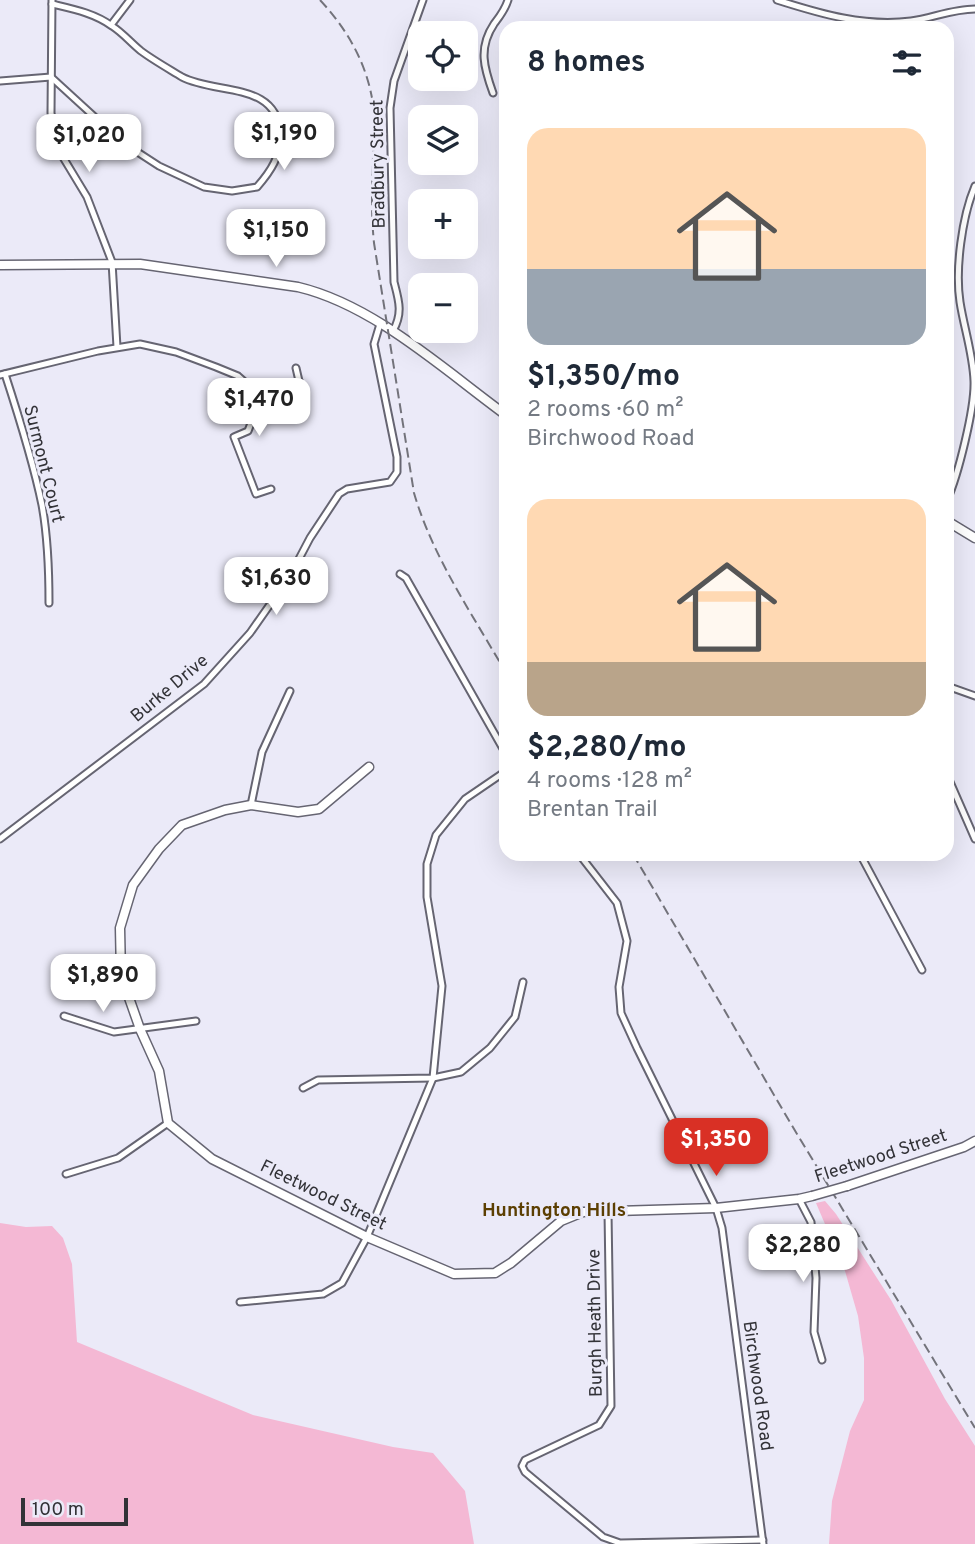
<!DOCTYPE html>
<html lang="en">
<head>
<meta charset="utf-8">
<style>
  :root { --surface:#fff; --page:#f2f2f3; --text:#1f2937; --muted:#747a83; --accent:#d93025 }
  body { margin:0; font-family:Overpass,sans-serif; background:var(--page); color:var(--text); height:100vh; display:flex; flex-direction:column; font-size:26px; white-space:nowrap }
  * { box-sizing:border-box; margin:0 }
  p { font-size:23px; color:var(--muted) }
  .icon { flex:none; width:38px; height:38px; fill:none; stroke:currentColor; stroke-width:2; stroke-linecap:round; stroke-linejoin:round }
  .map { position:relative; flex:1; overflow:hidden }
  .panel { position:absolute; left:499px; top:21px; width:455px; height:840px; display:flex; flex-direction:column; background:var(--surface); border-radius:21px; box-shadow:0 7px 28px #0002 }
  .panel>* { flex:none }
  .fabs { position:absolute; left:408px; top:21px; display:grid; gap:14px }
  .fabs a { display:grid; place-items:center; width:70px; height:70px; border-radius:14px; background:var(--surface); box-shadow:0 7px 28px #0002; font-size:35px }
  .scale { position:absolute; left:21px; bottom:18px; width:107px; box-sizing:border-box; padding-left:7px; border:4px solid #323237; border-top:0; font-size:19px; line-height:24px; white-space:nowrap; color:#323237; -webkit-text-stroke:5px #ebeaf8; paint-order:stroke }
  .price { position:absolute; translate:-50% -60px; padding:0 16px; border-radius:14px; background:#fff; color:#222; font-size:23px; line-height:46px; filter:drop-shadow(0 2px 4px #0008) }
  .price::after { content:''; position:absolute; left:50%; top:42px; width:21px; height:16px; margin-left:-10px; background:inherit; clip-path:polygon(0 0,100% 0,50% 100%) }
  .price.on { background:var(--accent); color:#fff }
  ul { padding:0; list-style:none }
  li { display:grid; align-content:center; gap:14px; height:371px; padding:0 28px }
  li span { display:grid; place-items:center; height:217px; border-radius:21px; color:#555 }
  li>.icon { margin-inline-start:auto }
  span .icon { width:126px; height:126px; fill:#fffc; stroke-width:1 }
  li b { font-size:30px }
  h2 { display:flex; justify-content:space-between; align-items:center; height:84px; padding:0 28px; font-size:30px }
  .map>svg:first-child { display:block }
</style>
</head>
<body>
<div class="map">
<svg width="975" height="1544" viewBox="0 0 975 1544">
  <rect width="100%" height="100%" fill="#ebeaf8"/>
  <g fill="#f4b8d4">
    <path d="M825,1201L836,1214L891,1300L945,1399L975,1446V1544H829L832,1501L850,1431L864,1400V1358L858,1316L845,1271L816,1203Z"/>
    <path d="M0,1223L26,1227L52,1226L63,1238L72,1264L77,1342L253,1415L393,1447L433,1453L465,1491L474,1544H0Z"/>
  </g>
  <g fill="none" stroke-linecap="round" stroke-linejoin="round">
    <g stroke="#666572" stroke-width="9">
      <g id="street">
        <path d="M52,0L51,113L58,149L87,197L112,262L117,347"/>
        <path d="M777,0C821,14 865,27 911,21C932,18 953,9 975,9"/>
        <path d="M111,25L130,0"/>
        <path d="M0,81L51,77L122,142L159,166L204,187L232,191L257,187C271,171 281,156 280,134C278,81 216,95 182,77C169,69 153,60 141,51C131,43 123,33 112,26C94,13 73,9 52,4"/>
        <path d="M493,93C484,68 478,48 494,24C500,16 505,10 508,0"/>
        <path d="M393,331C403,313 399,301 394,282L390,108L394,81L423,0"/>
        <path d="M5,374C19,417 33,461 42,505C48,538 49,571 49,603"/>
        <path d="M0,375L98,351L140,344L176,352L216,367L238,376L256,392"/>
        <path d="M299,381L302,396"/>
        <path d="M256,392L255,413L248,431L234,437L256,494L271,489"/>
        <path d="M256,392L299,381L296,368"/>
        <path d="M947,500C958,476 975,408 974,381C973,354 964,328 960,302C955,269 962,217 975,186"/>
        <path d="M400,574L406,578L506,754"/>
        <path d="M947,686L975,696"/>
        <path d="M947,775L975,839"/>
        <path d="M251,805L262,752L290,691"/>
        <path d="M0,839L204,684L250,633L290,576L310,538L339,494L347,489L390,482L397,472V457L374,344L380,324"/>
        <path d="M579,854L617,903L627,941L619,987L621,1013L637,1048L716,1208L722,1228L763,1544"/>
        <path d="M860,854L922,970"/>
        <path d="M64,1016L114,1032L196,1021"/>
        <path d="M303,1088L318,1080L433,1078L461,1072L490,1048L515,1017L523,982"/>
        <path d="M66,1174L118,1158L168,1123"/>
        <path d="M799,1199L811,1222L816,1278L814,1332L822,1360"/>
        <path d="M608,1212L611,1406L599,1425L525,1460L522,1466L525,1472L603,1537L620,1543L763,1540"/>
        <path d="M240,1302L323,1294L342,1283L367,1237L433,1078L442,986L427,897V864L436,835L465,799L506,771"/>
      </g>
    </g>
    <g stroke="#666572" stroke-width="11">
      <g id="secondary">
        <path d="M0,265L140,264L298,287C374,305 443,369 506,415"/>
        <path d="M947,521L975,538"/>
        <path d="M369,767L319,809L298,812L251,805L225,810L182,825L159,849L133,885L120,928L121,975L140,1029L159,1071L168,1123L212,1159L367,1237L454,1274L495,1273L511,1263L561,1221L583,1212L716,1208L799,1199L812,1196"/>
        <path d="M847,1186L964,1147L975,1141"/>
      </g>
    </g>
    <use href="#street" stroke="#fff" stroke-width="5"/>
    <use href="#secondary" stroke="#fff" stroke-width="8"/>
    <g stroke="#73737b" stroke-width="2" stroke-dasharray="10 5" stroke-linecap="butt">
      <path d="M320,0C346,28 365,60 372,98C376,117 374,138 373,157C372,186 371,214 374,243L414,493C433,558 473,615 506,673"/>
      <path d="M633,854L791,1124L975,1428"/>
    </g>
    <g stroke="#666572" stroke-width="11" stroke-linecap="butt">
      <path id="secondary-bridge" d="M812,1196L847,1186"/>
    </g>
    <use href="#secondary-bridge" stroke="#fff" stroke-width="8"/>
  </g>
  <g text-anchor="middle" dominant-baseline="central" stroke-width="6" stroke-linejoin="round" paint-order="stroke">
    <g font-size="18" fill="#323237" stroke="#ebeaf8">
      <text transform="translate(379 164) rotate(-91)">Bradbury Street</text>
      <text transform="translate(43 464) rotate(76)">Surmont Court</text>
      <text transform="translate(170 689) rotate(-40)">Burke Drive</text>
      <text transform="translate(881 1157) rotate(-18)">Fleetwood Street</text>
      <text transform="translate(323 1196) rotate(26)">Fleetwood Street</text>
      <text transform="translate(596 1323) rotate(-91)">Burgh Heath Drive</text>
      <text transform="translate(757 1386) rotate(82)">Birchwood Road</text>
    </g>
    <g font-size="19" font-weight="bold" fill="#5c3f02" stroke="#ebeaf8">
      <text x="554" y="1211">Huntington Hills</text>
    </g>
  </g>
</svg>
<div class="fabs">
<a><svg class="icon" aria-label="locate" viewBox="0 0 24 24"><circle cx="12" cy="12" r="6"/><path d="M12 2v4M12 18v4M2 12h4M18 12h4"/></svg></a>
<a><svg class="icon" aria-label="layers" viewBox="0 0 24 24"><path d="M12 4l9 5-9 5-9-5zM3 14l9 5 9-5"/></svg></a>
<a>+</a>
<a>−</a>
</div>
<div class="scale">100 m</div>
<b class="price" style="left:284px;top:172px">$1,190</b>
<b class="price" style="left:89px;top:174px">$1,020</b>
<b class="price" style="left:276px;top:269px">$1,150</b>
<b class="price" style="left:259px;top:438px">$1,470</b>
<b class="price" style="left:276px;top:617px">$1,630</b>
<b class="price" style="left:103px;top:1014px">$1,890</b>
<b class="price on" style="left:716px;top:1178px">$1,350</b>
<b class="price" style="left:803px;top:1284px">$2,280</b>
<section class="panel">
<h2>8 homes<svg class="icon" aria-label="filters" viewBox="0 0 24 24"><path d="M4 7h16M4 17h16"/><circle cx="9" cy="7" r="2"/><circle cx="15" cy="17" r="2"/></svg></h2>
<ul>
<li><span style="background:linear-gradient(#ffd9b3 65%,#9aa5b1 0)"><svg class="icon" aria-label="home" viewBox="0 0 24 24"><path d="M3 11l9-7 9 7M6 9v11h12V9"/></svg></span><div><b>$1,350/mo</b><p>2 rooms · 60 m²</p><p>Birchwood Road</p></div></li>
<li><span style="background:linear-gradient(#ffd9b3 75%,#b9a48a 0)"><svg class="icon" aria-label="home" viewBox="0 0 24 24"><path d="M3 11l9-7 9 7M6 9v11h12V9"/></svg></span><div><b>$2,280/mo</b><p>4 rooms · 128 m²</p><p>Brentan Trail</p></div></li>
</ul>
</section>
</div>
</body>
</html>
